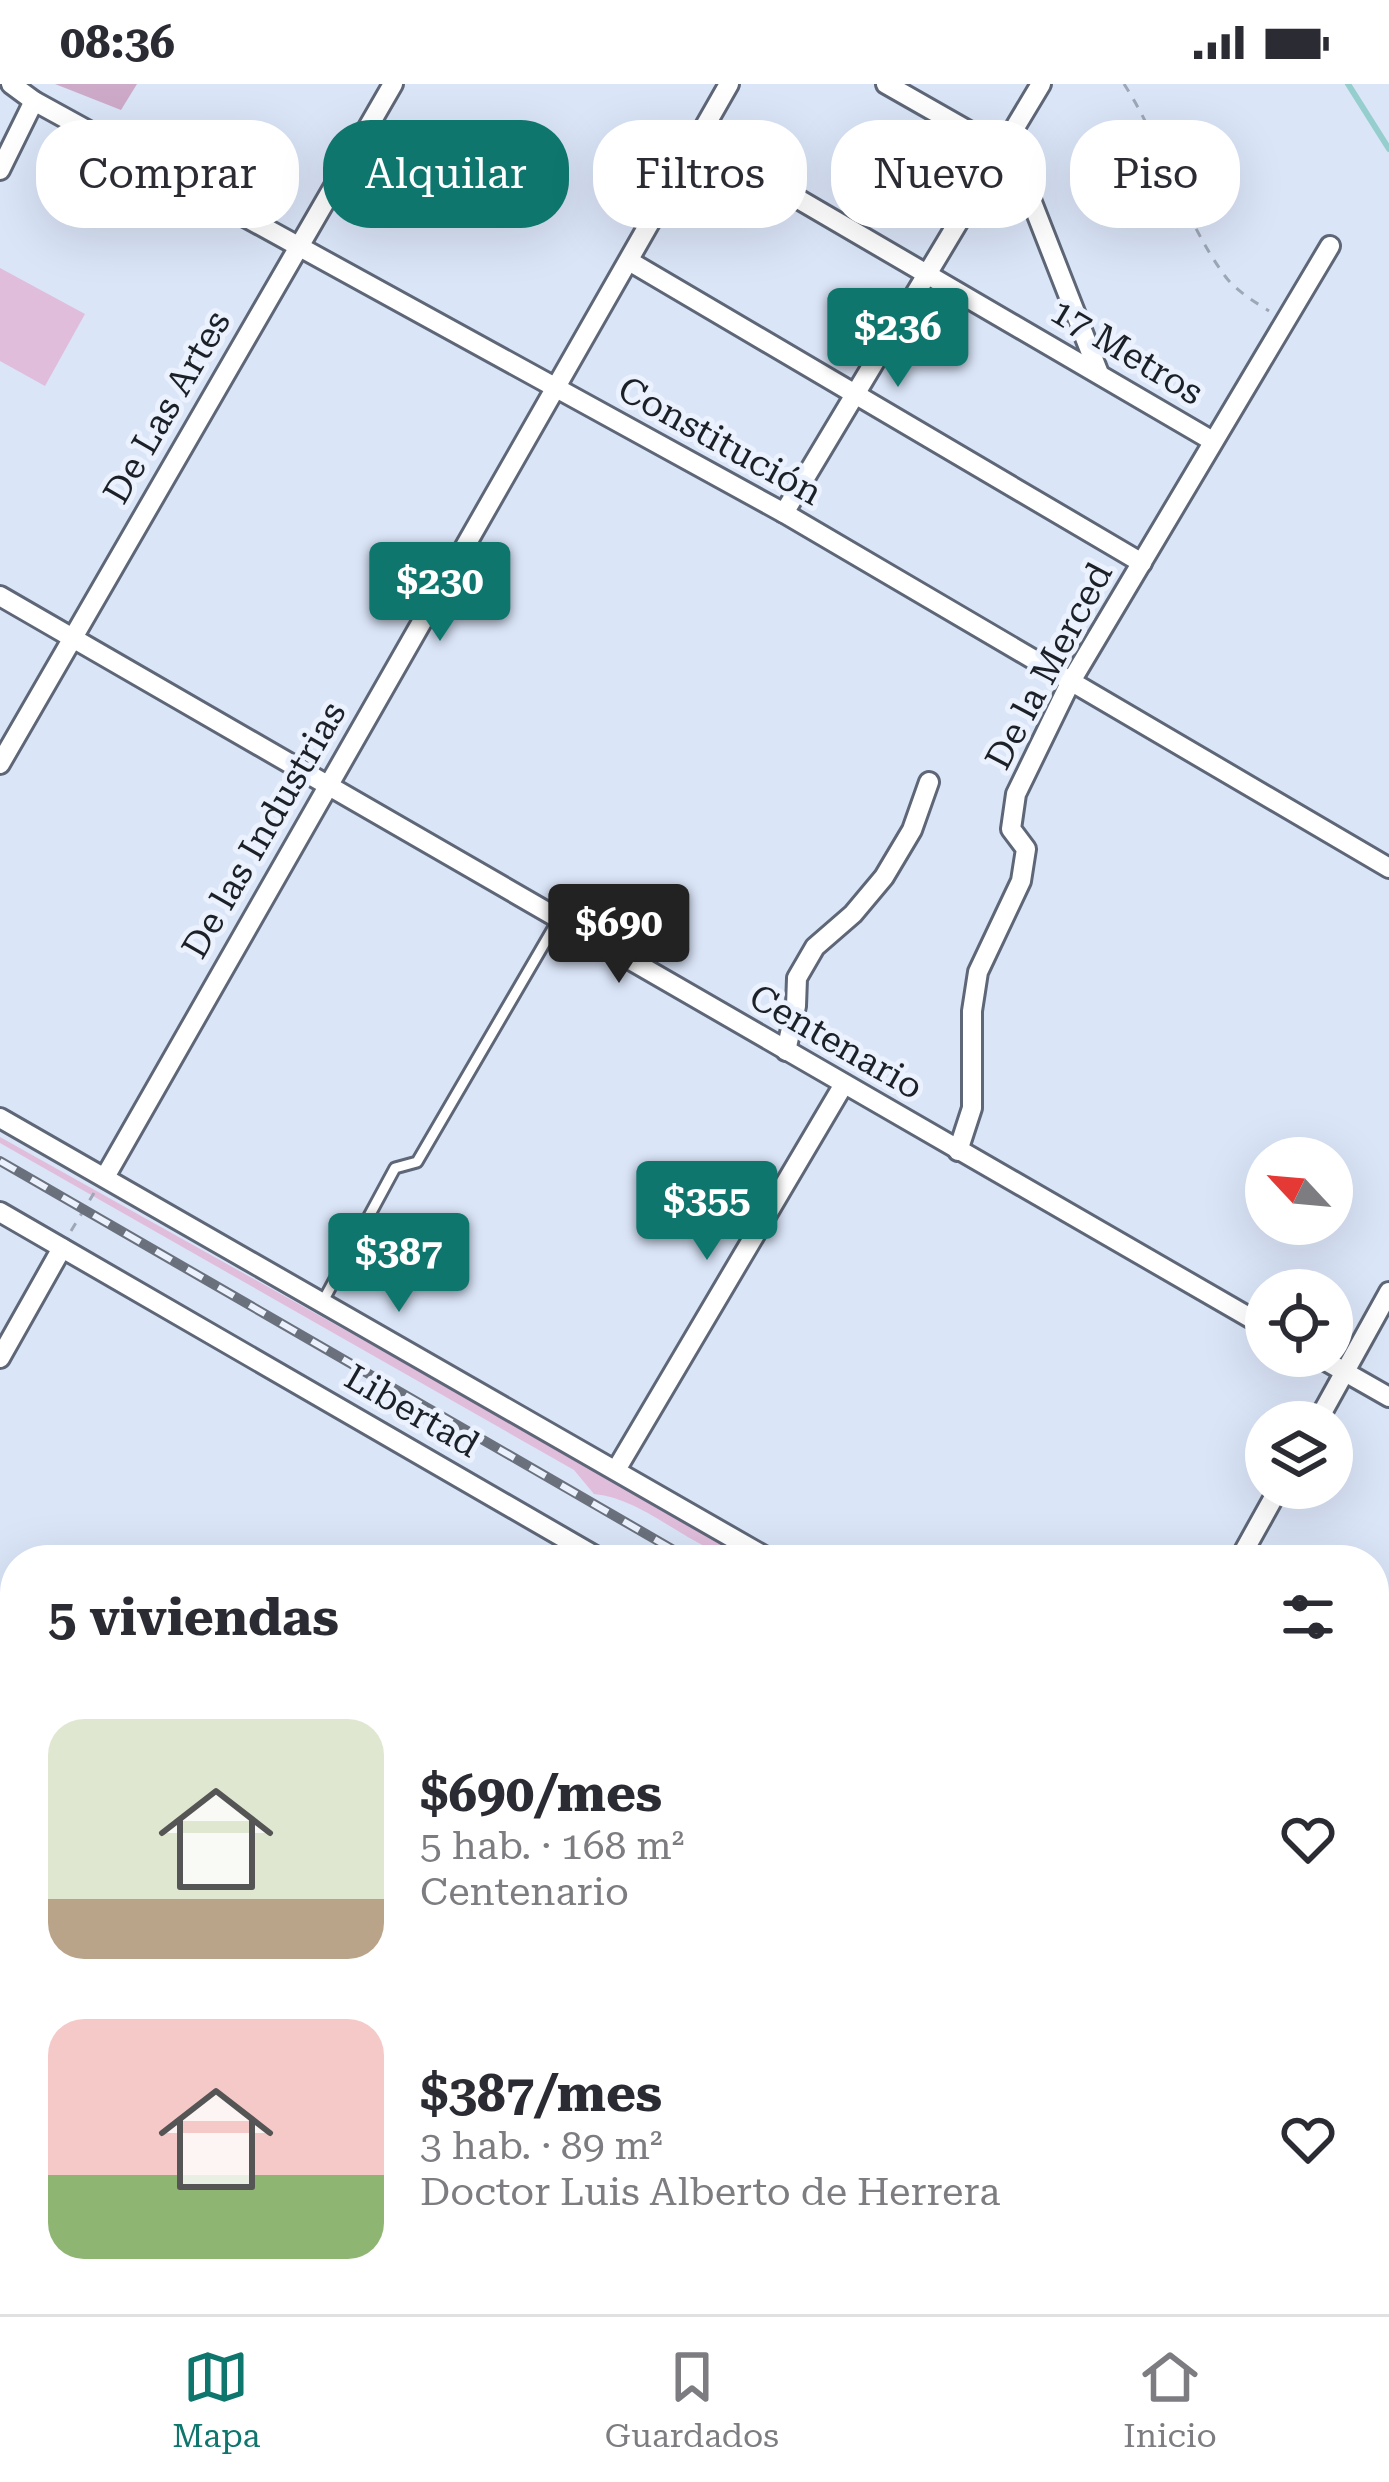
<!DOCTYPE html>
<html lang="es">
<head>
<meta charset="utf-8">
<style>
  :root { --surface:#fff; --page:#f2f2f3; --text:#2b2b33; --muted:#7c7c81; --line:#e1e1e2; --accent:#0f766e }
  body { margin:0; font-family:"Roboto Serif",serif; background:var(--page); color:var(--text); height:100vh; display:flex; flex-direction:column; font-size:45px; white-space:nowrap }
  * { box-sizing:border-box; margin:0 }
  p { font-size:39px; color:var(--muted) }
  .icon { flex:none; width:66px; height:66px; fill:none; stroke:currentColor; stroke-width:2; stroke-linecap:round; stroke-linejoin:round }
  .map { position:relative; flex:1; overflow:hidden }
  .drawer { position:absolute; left:0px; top:1461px; width:1389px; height:771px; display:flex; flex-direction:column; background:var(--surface); border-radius:48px 48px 0 0; box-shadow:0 12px 48px #0002 }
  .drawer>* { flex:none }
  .top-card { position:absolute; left:36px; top:36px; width:1317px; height:108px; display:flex; gap:24px }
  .needle { width:78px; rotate:296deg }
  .fabs { position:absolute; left:1245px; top:1053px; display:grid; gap:24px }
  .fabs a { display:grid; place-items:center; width:108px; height:108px; border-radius:50%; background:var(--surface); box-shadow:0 12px 48px #0002; font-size:60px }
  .price { position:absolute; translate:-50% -102px; padding:0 27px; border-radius:12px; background:var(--accent); color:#fff; font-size:39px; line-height:78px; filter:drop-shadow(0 3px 6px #0008) }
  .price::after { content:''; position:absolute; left:50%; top:72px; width:36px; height:27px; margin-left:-18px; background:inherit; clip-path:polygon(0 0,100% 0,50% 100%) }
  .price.selected { background:#222; color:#fff }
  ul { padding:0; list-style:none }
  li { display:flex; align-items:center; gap:36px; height:300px; padding:0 48px }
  li span { display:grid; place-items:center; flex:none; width:336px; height:240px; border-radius:36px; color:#555 }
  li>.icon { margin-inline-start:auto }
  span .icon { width:144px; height:144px; fill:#fffc; stroke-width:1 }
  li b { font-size:51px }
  h2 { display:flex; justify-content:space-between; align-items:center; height:144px; padding:0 48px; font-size:51px }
  .pill { padding:0 42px; border-radius:48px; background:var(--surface); box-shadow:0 12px 48px #0002; font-size:42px; line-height:108px }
  .pill.selected { background:var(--accent); color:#fff }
  .status { display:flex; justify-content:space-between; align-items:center; height:84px; padding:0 60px; background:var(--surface); direction:ltr }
  .status svg { height:33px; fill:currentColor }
  .tab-bar { display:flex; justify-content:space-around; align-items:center; height:168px; border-top:3px solid var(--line); background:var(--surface); font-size:33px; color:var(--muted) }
  .tab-bar a { display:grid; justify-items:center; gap:6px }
  .tab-bar .selected { color:var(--accent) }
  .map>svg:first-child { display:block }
</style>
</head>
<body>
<div class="status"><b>08:36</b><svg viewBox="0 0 49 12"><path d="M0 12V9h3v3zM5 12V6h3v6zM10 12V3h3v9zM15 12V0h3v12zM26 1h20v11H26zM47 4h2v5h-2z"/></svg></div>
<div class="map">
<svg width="1389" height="2230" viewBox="0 0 1389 2230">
  <rect width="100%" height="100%" fill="#dae5f8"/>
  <g fill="#cad8f2">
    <path d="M1382,1929L1389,1933V2047L1374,2073V1943Z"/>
    <path d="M1251,2217H1350L1343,2230H1244Z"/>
  </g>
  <g fill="#e1bddc">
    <path d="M0,184L85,230L45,302L0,277Z"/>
    <path d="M0,1053L756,1476C697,1476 653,1416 594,1410L574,1386L0,1059Z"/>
    <path d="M686,2217H810L804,2230H680Z"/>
  </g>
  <path fill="#ceaac9" d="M55,0H137L121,26Z"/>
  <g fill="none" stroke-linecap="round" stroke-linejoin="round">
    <path stroke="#95cecc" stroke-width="6" d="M1348,0L1389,65"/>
  </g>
  <path fill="#afa5ce" d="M1374,2115L1389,2123V2151L1374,2177Z"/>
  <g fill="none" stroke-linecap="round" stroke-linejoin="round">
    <g stroke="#5e6777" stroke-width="15">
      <path id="service" d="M322,1219L395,1084L417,1078L558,836"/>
    </g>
    <g stroke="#5e6777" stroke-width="24">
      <g id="minor">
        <path d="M11,0L34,17L784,429L1389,784"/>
        <path d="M886,0L1002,66L1019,85L1098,287"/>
        <path d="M697,56L1211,356"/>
        <path d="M0,86L34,17"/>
        <path d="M629,177L1142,479"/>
        <path d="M784,429L1041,0"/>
        <path d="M0,512L1266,1243"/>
        <path d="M0,680L393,0"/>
        <path d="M786,967L796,922L797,894L815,863L853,830L884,793L912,746L929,698"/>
        <path d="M0,1034L771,1476"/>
        <path d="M958,1067L972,1024V927L978,888L1021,797L1026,765L1011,745L1016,710L1070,599L1330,162"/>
        <path d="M105,1093L729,0"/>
        <path d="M0,1128L602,1476"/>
        <path d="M1317,1272L1389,1313"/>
        <path d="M0,1274L62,1164"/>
        <path d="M1317,1338L1389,1208"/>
        <path d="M616,1386L844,1000"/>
        <path d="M1239,1476L1279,1404"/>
        <path d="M0,1744L15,1714"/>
        <path d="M1374,1818L1389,1827"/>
        <path d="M1374,1913L1389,1922"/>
        <path d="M0,2062L15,2069"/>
        <path d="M509,2217L535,2230"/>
        <path d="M69,2230L75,2217"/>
        <path d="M448,2230L455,2217"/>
        <path d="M828,2230L834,2217"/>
      </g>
    </g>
    <g stroke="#5e6777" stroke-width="30">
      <g id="tertiary">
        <path d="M0,1680L15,1687"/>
        <path d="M1091,2217L1118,2230"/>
      </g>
    </g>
    <g stroke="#9ea7b6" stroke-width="3" stroke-dasharray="9 9" stroke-linecap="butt">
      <path d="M1124,0C1163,60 1183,135 1225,192C1235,206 1255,218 1269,227"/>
      <path d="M71,1147L94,1109"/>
      <path d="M207,2230L213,2217"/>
    </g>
    <use href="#service" stroke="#fff" stroke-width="9"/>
    <use href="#minor" stroke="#fff" stroke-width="18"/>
    <use href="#tertiary" stroke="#fff" stroke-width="24"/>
    <g stroke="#6a717d" stroke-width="10">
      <g id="rail">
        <path d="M0,1077L691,1476"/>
        <path d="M1374,1881L1389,1890"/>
      </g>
    </g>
    <use href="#rail" stroke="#ebf2fe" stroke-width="6" stroke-dasharray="18" stroke-linecap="butt"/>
  </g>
  <g text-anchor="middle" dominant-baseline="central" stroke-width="10" stroke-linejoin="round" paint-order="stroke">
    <g font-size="36" fill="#1c2027" stroke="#ebf2fe">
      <text transform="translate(1127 268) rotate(31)">17 Metros</text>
      <text transform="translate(167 323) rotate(-60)">De Las Artes</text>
      <text transform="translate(720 357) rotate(29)">Constitución</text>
      <text transform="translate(1049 582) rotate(-62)">De la Merced</text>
      <text transform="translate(264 746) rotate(-60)">De las Industrias</text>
      <text transform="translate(836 958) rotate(30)">Centenario</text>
      <text transform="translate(412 1327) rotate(30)">Libertad</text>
    </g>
  </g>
</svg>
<div class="fabs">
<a><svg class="needle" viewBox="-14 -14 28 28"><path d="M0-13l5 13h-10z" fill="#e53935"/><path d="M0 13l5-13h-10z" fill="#7c7c81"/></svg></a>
<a><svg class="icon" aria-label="locate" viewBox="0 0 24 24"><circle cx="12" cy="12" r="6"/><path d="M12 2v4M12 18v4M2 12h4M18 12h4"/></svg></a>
<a><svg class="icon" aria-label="layers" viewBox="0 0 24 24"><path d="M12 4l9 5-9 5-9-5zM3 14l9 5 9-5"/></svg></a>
</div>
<b class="price" style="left:898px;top:306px">$236</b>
<b class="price" style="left:440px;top:560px">$230</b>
<b class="price selected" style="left:619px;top:902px">$690</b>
<b class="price" style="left:707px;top:1179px">$355</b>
<b class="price" style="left:399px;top:1231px">$387</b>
<div class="top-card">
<a class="pill">Comprar</a>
<a class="pill selected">Alquilar</a>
<a class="pill">Filtros</a>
<a class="pill">Nuevo</a>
<a class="pill">Piso</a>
</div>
<section class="drawer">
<h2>5 viviendas<svg class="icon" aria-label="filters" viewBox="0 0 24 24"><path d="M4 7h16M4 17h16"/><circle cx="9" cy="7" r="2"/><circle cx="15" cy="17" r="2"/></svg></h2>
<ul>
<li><span style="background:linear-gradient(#dfe7d0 75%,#b9a48a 0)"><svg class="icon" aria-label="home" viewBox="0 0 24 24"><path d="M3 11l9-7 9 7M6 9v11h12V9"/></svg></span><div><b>$690/mes</b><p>5 hab. · 168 m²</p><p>Centenario</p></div><svg class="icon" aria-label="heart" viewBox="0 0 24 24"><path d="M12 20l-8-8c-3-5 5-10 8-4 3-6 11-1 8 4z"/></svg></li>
<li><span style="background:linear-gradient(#f6c9c9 65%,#8fb573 0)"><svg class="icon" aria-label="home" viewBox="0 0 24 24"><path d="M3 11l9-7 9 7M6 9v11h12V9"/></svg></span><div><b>$387/mes</b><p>3 hab. · 89 m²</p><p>Doctor Luis Alberto de Herrera</p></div><svg class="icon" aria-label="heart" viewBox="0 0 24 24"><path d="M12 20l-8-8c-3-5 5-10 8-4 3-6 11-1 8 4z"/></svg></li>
</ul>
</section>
</div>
<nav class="tab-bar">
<a class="selected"><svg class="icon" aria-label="map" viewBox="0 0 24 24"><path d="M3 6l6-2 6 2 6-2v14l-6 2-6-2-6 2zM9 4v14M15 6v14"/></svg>Mapa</a>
<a><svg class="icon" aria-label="saved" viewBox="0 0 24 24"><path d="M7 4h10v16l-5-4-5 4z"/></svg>Guardados</a>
<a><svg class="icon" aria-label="home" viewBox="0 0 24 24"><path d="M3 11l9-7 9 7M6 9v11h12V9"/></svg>Inicio</a>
</nav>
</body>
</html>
